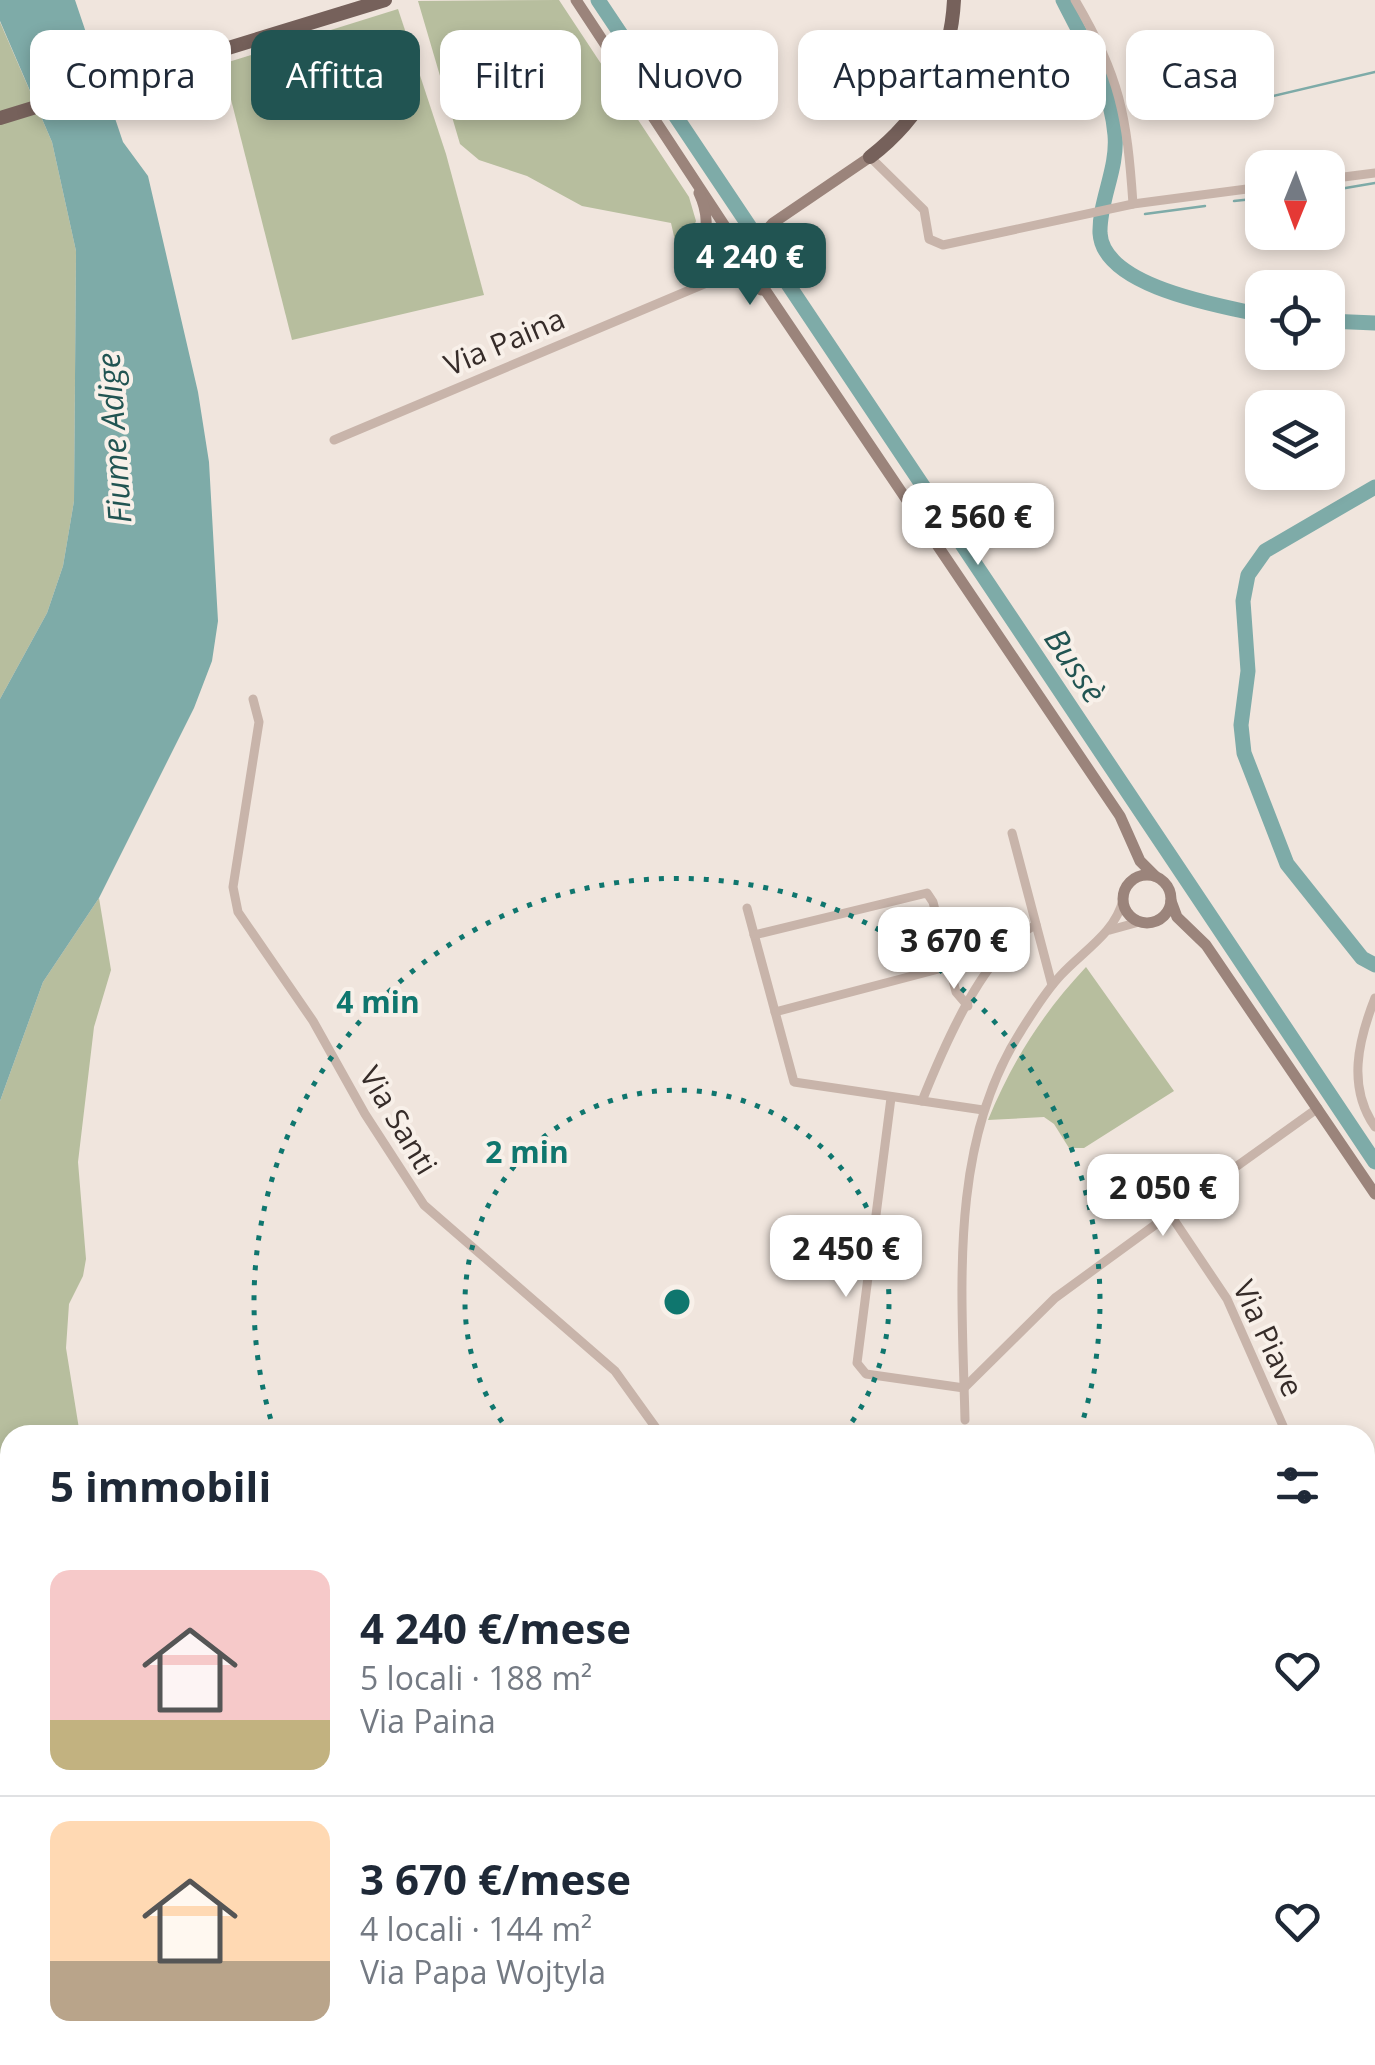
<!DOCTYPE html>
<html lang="it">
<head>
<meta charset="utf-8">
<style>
  :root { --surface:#fff; --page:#f2f2f3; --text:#1f2937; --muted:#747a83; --line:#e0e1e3; --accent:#215452 }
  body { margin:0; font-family:"Open Sans",sans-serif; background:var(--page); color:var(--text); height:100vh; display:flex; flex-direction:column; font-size:38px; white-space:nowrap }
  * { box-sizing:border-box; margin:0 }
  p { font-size:32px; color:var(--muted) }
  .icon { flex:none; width:55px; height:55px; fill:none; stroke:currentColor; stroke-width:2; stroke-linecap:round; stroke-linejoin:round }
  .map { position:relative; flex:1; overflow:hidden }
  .drawer { position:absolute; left:0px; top:1425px; width:1375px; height:640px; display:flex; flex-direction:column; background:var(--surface); border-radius:30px 30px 0 0; box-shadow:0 5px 15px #0003 }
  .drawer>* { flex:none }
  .hud { position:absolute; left:30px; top:30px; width:1315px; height:90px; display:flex; gap:20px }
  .needle { width:65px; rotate:181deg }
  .buttons { position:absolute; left:1245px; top:150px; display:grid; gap:20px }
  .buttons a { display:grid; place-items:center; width:100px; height:100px; border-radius:20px; background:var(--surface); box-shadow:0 5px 15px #0003; font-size:50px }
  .price { position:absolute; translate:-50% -85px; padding:0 22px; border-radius:20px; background:#fff; color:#222; font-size:32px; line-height:65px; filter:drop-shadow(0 2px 5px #0008) }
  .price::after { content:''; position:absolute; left:50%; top:60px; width:30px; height:22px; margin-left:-15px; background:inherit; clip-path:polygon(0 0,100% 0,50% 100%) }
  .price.on { background:var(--accent); color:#fff }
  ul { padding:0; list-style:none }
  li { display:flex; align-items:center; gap:30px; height:250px; padding:0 50px }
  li+li { border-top:2px solid var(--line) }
  li span { display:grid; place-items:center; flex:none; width:280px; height:200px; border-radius:20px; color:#555 }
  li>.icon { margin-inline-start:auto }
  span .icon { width:120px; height:120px; fill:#fffc; stroke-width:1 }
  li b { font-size:42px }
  h2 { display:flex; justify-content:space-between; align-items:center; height:120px; padding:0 50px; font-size:42px }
  .chip { padding:0 35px; border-radius:20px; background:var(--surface); box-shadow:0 5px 15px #0003; font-size:35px; line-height:90px }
  .chip.on { background:var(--accent); color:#fff }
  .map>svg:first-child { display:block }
</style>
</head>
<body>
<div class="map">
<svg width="1375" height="2065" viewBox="0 0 1375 2065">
  <rect width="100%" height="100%" fill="#f0e5dd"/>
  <g fill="#b7be9e">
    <path d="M559,0L689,197L696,221L688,240L676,245L671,223L582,206L527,176L479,160L460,144L418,1Z"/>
    <path d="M398,9L446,154L484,295L292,340L222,64Z"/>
    <path d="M0,22L52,142L76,251L74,501L63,566L47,613L0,699Z"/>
    <path d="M99,898L111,970L94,1027L78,1162L86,1259L83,1276L69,1304L66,1348L80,1435H10V1728L0,1694V1101L43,982Z"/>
    <path d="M1086,967L1174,1091L1084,1148H1069L1054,1124L1044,1117L988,1120C1013,1060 1042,1014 1086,967Z"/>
    <path d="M0,1998L10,2003V2055H50L58,2065H0Z"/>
    <path d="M1367,2011H1375V2065H1338L1337,2055H1365Z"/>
    <path d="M294,2055H413L420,2065H310Z"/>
  </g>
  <g fill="#7eaba8">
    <path d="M0,0H75L123,142L148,176L198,392L209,462L218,621L212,661L194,708L99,898L43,982L0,1101V699L47,613L63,566L74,501L76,251L52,142L0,21Z"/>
    <path d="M0,1696L10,1730V2003L0,1998Z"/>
    <path d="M50,2055H294L310,2065H58Z"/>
  </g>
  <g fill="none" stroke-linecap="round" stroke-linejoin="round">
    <g stroke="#7eaba8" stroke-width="2.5">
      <path d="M1209,111L1375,72"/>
      <path d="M1328,191L1375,183"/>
      <path d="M1234,201L1262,198"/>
      <path d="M1145,214L1205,206"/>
    </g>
    <g stroke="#7eaba8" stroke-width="15">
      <path d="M598,0L1375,1162"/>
      <path d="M1063,0C1085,44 1111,85 1115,135C1118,169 1099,201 1100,233C1103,287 1221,306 1262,315"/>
      <path d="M1328,321L1375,323"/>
      <path d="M1375,487L1265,551L1248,575L1243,601L1248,671L1241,725L1244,753L1287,864L1362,958L1375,965"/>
    </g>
    <g stroke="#c8b4aa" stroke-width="9">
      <path d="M1075,0C1120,76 1127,116 1133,204"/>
      <path d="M870,157L924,210L929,239L943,245L1133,204L1262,187"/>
      <path d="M1328,179L1375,173"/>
      <path d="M334,440L723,276"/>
      <path d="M253,699L259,722L233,887L238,912L313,1021L365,1114L424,1205L615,1371L661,1435"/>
      <path d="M1012,833L1052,985"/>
      <path d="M747,908L794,1082L983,1110"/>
      <path d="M1110,930L1139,922"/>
      <path d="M754,935L927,893L933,902L956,992L968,1006"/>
      <path d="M1375,998C1358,1041 1347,1087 1375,1127"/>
      <path d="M775,1012L950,966"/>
      <path d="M891,1098L857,1363L866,1374L964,1388L1055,1298L1170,1214"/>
      <path d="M922,1101C942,1051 984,949 1036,925"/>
      <path d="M965,1420C962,1291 948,1145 1021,1031C1033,1012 1045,992 1061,975C1083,951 1115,933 1123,900"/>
      <path d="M1287,1435L1227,1299L1170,1214L1318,1108"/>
      <path d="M1365,1474L1375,1478"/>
      <path d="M1199,2055H1221"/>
      <path d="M1233,2055L1234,2065"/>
      <path d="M1046,2060L1057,2065"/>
      <path d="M1164,2065L1167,2055"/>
    </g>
    <g stroke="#9b847b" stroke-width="11">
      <path d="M576,0L730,234"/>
      <path d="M699,193C717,232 694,245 705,267C722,281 744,274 761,290"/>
      <path d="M707,239L725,233L741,244L753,272L1120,816L1140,861L1155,876"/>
      <path d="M744,255L773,223L870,157"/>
      <circle cx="1147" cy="899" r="24"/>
      <path d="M1171,901L1177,917L1206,945L1375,1194"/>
      <path d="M1365,1666L1375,1646"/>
      <path d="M1365,1918L1375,1912"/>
      <path d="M1325,2055L1326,2065"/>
    </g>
    <g stroke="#76615b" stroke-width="14">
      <path d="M0,118L385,0"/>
      <path d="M870,157C921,118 951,64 954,0"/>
    </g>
  </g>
  <g fill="none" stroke="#0f766e" stroke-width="5" stroke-dasharray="5 10">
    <path d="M511 1434A212 212 0 1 1 843 1434"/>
    <path d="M275 1433A423 423 0 1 1 1079 1433"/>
  </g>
  <g text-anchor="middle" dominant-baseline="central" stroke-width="8" stroke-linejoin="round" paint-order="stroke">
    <g font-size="30" fill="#362c29" stroke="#f8f0e9">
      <text transform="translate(504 341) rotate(-23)">Via Paina</text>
      <text transform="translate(399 1120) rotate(59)">Via Santi</text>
      <text transform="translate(1269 1338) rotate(65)">Via Piave</text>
    </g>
    <g font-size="32" font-style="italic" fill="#215452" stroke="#f8f0e9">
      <text transform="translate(113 438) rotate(-94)">Fiume Adige</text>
      <text transform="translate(1076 665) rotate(56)">Bussè</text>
    </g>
  </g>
  <circle cx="677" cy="1302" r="15" fill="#0f766e" stroke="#f8f0e9" stroke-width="5"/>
  <g font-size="30" text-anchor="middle" font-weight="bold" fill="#0f766e" stroke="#f8f0e9" stroke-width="8" stroke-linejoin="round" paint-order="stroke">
    <text x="378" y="1013">4 min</text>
    <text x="527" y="1163">2 min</text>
  </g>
</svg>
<div class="buttons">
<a><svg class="needle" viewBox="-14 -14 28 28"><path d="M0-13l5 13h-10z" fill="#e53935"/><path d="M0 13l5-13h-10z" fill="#747a83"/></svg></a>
<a><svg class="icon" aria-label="locate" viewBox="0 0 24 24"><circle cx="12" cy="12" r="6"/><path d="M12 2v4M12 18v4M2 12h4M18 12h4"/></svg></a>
<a><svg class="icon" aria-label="layers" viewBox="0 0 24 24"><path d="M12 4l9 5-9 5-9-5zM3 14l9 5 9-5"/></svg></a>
</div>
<b class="price on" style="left:750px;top:308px">4 240 €</b>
<b class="price" style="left:978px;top:568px">2 560 €</b>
<b class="price" style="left:954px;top:992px">3 670 €</b>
<b class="price" style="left:1163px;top:1239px">2 050 €</b>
<b class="price" style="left:846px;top:1300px">2 450 €</b>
<div class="hud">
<a class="chip">Compra</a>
<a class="chip on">Affitta</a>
<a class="chip">Filtri</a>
<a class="chip">Nuovo</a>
<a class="chip">Appartamento</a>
<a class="chip">Casa</a>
</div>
<section class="drawer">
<h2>5 immobili<svg class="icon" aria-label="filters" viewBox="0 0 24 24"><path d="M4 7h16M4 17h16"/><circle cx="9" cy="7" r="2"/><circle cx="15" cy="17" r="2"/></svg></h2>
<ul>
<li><span style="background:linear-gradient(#f6c9c9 75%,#c2b280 0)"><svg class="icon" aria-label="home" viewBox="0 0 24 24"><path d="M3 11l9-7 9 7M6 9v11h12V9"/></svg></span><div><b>4 240 €/mese</b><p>5 locali · 188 m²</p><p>Via Paina</p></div><svg class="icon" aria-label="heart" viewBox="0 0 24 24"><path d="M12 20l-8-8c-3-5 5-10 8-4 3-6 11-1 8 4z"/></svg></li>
<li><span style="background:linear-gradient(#ffd9b3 70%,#b9a48a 0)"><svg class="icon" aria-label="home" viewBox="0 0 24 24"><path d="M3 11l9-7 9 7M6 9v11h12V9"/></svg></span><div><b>3 670 €/mese</b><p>4 locali · 144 m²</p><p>Via Papa Wojtyla</p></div><svg class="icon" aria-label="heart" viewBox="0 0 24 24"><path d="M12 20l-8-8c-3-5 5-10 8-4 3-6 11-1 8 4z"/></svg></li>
</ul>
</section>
</div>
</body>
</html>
